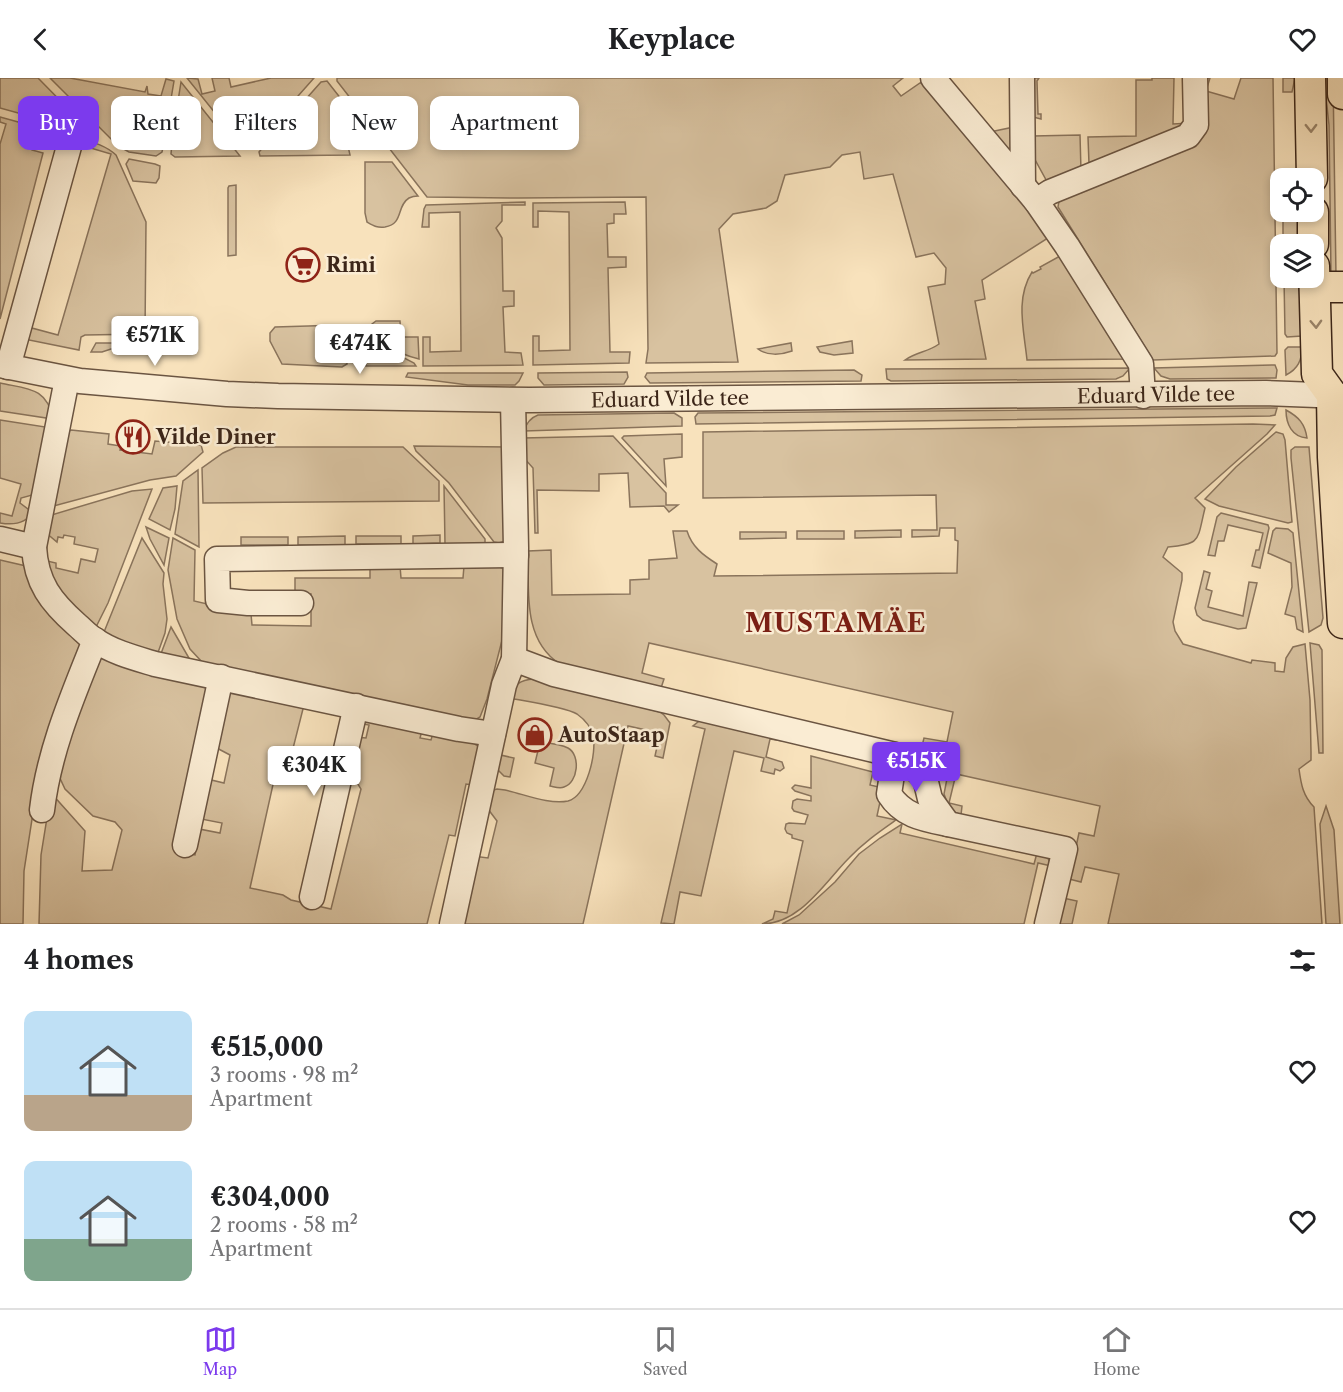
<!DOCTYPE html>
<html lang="en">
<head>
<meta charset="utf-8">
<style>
  :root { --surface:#fff; --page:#f2f2f2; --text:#202124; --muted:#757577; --line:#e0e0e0; --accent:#7c3aed }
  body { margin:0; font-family:"Libre Caslon Text",serif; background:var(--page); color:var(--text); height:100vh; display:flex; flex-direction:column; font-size:22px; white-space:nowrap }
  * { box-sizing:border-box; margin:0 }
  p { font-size:20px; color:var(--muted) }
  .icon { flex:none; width:33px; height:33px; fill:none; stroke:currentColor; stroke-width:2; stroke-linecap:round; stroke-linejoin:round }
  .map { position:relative; height:846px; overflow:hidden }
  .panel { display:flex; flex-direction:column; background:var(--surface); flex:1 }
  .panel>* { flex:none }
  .guide { position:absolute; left:18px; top:18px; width:600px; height:54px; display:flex; gap:12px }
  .tools { position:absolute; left:1270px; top:90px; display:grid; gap:12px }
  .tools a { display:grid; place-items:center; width:54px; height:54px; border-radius:12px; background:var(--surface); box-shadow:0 3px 9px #0003; font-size:30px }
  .price { position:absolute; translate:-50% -51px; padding:0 14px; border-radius:6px; background:#fff; color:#222; font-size:20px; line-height:39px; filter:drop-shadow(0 2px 3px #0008) }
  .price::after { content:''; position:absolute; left:50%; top:36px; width:18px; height:14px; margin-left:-9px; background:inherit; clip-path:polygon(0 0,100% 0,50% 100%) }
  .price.active { background:var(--accent); color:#fff }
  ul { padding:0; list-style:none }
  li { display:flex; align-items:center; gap:18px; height:150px; padding:0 24px }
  li span { display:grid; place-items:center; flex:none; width:168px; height:120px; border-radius:12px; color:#555 }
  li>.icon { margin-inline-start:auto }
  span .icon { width:72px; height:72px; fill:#fffc; stroke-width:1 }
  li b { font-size:26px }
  h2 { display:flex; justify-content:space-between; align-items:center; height:72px; padding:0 24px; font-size:26px }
  .tag { padding:0 21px; border-radius:12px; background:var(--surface); box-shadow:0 3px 9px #0003; font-size:21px; line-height:54px }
  .tag.active { background:var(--accent); color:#fff }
  header { display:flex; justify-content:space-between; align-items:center; height:78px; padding:0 24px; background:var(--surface); font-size:27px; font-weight:700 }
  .dock { display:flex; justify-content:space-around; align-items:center; height:84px; border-top:2px solid var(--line); background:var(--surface); font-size:16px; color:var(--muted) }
  .dock a { display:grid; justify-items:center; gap:3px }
  .dock .active { color:var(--accent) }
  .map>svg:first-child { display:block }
</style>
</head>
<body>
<header><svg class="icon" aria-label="back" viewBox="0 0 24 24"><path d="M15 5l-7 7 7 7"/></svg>Keyplace<svg class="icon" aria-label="heart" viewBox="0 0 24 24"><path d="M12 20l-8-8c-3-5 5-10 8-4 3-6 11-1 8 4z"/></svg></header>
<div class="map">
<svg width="1343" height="846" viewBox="0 0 1343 846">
  <rect width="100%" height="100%" fill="#f8e2bc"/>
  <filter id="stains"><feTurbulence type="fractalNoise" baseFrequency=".00333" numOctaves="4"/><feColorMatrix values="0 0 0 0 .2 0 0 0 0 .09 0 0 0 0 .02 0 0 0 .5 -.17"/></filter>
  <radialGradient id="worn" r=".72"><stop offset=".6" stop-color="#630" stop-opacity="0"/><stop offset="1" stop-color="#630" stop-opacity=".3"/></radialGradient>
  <g fill="#d8c2a0" stroke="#8a745c" stroke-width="1.5">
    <path d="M0,0H38L90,53L87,54L0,30Z"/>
    <path d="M50,0H70L145,14L147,8L148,16L161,18L166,1L174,3L171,21L178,23L181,4L240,78L175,79L171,76L172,65H164L162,74L156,78L129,74L118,68Z"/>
    <path d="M187,0L198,1L202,16L215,13L212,0H229L231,9L271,0H314L251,71H244Z"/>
    <path d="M337,0H903L893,8L901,18L920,5L929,4L1028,121L1048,160L982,202L985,221L975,223L986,281L905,282C916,274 928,274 939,266L928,209L945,206L946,190L934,175L916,179L893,96L864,101L860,74L842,77L830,89L785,97L777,123L766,130L733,136L719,151L738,284L646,285L648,271L646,119L519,120L427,119L337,3Z"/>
    <path d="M1033,0H1039L1037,3L1038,36H1041V41L1033,39Z"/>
    <path d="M1152,0H1174L1173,46L1190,45L1089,86L1088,59L1136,58V2H1152Z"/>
    <path d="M1201,0H1210L1206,13L1234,21L1241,0H1273L1277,275L1275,278L1153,282L1058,129L1059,123L1057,119L1184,64Z"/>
    <path d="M1283,0H1295L1292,14H1283Z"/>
    <path d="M1324,0H1333L1336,198L1331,197L1329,47Z"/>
    <path d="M327,3L349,31L335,34L334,66L348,68L350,77L260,78L259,74L321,4Z"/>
    <path d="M0,39L47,52L49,56L46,66L34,63L32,72L43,75L0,241V66L6,46L0,44Z"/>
    <path d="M1014,49L1015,92L985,55Z"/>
    <path d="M1080,57L1081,93L1050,109L1033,78V58Z"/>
    <path d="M78,60C92,64 105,67 116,77L146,144L145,256L85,257L81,259L79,272L24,261L28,249L58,257L111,76L77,66Z"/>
    <path d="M129,81L155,86L160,88L159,100L156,105L133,103L126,86Z"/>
    <path d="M365,84H392L418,118C416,118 411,119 409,120C396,128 404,146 385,149C377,150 374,148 367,144L365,135Z"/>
    <path d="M236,107V177L228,178V110L229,108Z"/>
    <path d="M525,124V127H502V143L496,150L502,160L503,213H514V228L503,229L505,274L521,275L523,287L423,288V259H430V274L461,273L460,134L429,135V149H422L424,131L426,127Z"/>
    <path d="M625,124L626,136H614V145L607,146L608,179H626V189L608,190L610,274H630L629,285L533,287V258H539V273L570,272L569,134L538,133V149H533V125Z"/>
    <path d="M1283,134H1301L1302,166H1283Z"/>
    <path d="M1060,178L1128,281L1027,282C1024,252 1015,221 1032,194L1033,195L1041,191L1040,189Z"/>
    <path d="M1284,200H1302V258L1287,259L1285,256Z"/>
    <path d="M376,243H400L401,259H418L419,281C399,276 378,267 372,246Z"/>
    <path d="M341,247L346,255L347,286L342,289L282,286L270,263V255L275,249Z"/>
    <path d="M366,250L379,267L414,285L416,288H366Z"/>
    <path d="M852,263L853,275L834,277L820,274L817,269Z"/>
    <path d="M96,265H145L142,270L117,269L102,274H91Z"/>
    <path d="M791,265L792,273C781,277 767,278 758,271Z"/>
    <path d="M1288,269H1302C1302,282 1298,291 1286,297L1285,272Z"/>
    <path d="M1275,287L1277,292L1276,300L1170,301L1161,298L1154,290Z"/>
    <path d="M1130,290L1123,298L1116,301L891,303L887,301L886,291Z"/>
    <path d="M854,292L862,297L861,303L650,305L645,299L647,295Z"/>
    <path d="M627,294L628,299L624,306L544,307L538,300V295Z"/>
    <path d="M408,295H523L519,303L515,307H468L406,299Z"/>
    <path d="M0,305C27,311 47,309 53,341L0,333Z"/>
    <path d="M1277,330L1275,337L1270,338L696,346L695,339L698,335Z"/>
    <path d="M1286,332C1299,339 1305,346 1307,360C1292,359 1286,346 1286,332Z"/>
    <path d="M674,335L682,340V348L524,353C526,346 530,340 538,337Z"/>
    <path d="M0,342L52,350L36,416L21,420L20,425L32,434C26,446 12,447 0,445V435L12,438L21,406L0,400Z"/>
    <path d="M1253,346L1275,347L1267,356L1195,420L1205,430C1197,462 1202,466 1168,469L1163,479L1182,495V502L1173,544L1175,553L1183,566L1251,585L1252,582L1275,585V593L1284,594L1286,580L1293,569L1305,566L1310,622L1311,674V682L1299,691C1301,706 1303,718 1314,729L1322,846H1108L1119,796L1085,789L1081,804L1069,801L1079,755L1094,758L1100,728L956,696L949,725L962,728L961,737L950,732L944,716L952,675L922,668L924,660L947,664L953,634L649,565L642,595L664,601L661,610L560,586C522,562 529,511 528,473L551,472L552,517L630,516V502L649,501V482L677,480L673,453H687C692,469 703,477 717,486L714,498L957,495L958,463L955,462V450H940L939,458L912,459V452H937L936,417L703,420V354Z"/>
    <path d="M71,352L109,356L108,366L121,368L120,372L152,376L155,363L201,367L203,374L176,398L150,402L50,429L64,357Z"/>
    <path d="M1276,354L1283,356L1285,362L1292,444L1288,445L1219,428L1205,421L1236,389Z"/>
    <path d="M682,356V379L664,381L666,408L622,360L624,358Z"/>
    <path d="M613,358L666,415V427H678L669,434L664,428L630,429L628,395L599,396V413L537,412L538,455H535L533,390L524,380L523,360Z"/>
    <path d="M414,368L508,369L505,463L499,465L494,464L449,405L416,373Z"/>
    <path d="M236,369H403L439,403V423L203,425L202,390L223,375Z"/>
    <path d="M1295,369H1309L1323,540L1321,547L1309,554L1291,380V372Z"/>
    <path d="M198,392L199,469L175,456L183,403Z"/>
    <path d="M177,408L175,431L170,452L149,441L163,410Z"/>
    <path d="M444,408L485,461V466H445Z"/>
    <path d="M152,411L108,525L94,553L61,520L43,482L56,485V490L78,495L81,481L95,484L98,471L74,466L75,459L64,457L63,460L58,459L57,464L45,454L48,438L132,413Z"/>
    <path d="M1221,435L1268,447L1269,450L1260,490L1252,488L1256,472H1259L1263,455L1228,447L1224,463H1218L1215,478L1208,477L1217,439Z"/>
    <path d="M146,449L169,460L164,487L150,461Z"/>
    <path d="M1276,450L1288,451L1293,455L1303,554L1297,551L1295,539L1285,536L1292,509L1291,485L1268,475L1273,453Z"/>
    <path d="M901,452V459L855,460V453Z"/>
    <path d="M844,453V461H797V453Z"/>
    <path d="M740,454H786V460L740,461Z"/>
    <path d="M440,457V465L413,466V458Z"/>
    <path d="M345,458V467H298V459Z"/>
    <rect x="356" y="458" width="45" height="8"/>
    <rect x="241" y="459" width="47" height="8"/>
    <path d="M142,460L164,495L163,506L167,541L165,555L156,580L102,559Z"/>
    <path d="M173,460L195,472L194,523L251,536L252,547L311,548V516L295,515V500H370V487L400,488L401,500H463L464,488L499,489L506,491L509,535L487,621L480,639L467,647L203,585L190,571L177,541L168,492Z"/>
    <path d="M0,482L26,488L81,563L79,575L35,722L24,793L23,846H0Z"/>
    <path d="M1204,493L1210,495L1206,511L1212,513L1208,529L1243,538L1249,504L1257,505L1246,550L1238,551L1203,542L1197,537L1195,530Z"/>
    <path d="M171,549L193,587L159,581Z"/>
    <path d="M1310,565L1319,567L1322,572L1323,675H1319Z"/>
    <path d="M101,578L198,606L210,612L178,774L195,777L199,751L220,755L222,745L201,741L203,700L224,705L230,677L213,668L224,619L237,606L305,623L285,702H274L250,810L283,817L291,822L331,831L361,711L353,698L360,663L355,659L366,660L369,647L358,645L360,641L423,649L420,660L431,662L434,652L473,665L479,669L473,707L466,706L455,758L449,757L427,846H39L41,777L51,715L85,753L82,793L112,792L122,752L115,744L93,738L65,711L58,696L57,683Z"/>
    <path d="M534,601L660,634L664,637L670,645L663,680L655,678L660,655L628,648L583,846H458L473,778L488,780L497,743L485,727L490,713L497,711L505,712C524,716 549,727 568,723C587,718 597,674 593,658C591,649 584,641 577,636C565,629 525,623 509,620C514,606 520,602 534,601Z"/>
    <path d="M703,640L782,661L783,663L770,661L766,679L782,684L784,690L780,693L775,691L774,696L761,693L764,680L734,673L701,818L680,814L674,846L661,845L705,651L693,648Z"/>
    <path d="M540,664C548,665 560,666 568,670C581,677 578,705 564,709C560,711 555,709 550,708L554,690L535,685Z"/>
    <path d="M496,676L514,680L510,699L504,698L496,690Z"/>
    <path d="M811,678L873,694L870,707L883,710L877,738L896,742C879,754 863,765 849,780C825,804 800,846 762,846L773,841L775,833L787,835L803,763L792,760V757L787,755L785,751L786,746L789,745L805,746L808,737L794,733L792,730L793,723L797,721L811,723V718L795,713L792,710L795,707L811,710Z"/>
    <path d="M1326,728L1334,752L1340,846H1326L1320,746Z"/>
    <path d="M902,746L900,755L1034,786L1037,775C1046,777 1049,779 1051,788L1038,785L1024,846H782L799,837L835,804L859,776L880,760Z"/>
    <path d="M1063,820L1077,823L1072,846H1057Z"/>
  </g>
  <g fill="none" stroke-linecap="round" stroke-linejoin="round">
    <g stroke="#6b5542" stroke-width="27">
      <g id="minor">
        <path d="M933,0L1036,123L1067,168L1141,286L1143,318"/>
        <path d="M1022,0L1023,108"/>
        <path d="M1036,123L1050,114L1188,58L1196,47L1195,0"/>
        <path d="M0,287L80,303L227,316L278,318L529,322L1266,315L1343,318"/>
        <path d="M8,289L73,54"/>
        <path d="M67,301L34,469C36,505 51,524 77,547C83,552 88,558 95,562C112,574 135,580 155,586L459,651L493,656"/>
        <path d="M0,461L34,469"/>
        <path d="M301,525H248L218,522L217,481L516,477"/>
        <path d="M514,581L554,596L895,677L911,687L925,700L930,721L948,746L1065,771L1047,846"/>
        <path d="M895,677L889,716C903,738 923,741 948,746"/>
        <path d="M42,732C49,672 73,617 95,562"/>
        <path d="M185,767L221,599"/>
        <path d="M312,819L356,628"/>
        <path d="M452,846L504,607L514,581L516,470L513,322"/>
      </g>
    </g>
    <g stroke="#3c2619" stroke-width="33">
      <g id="major">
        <path d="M1310,0L1312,100"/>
        <path d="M1343,0V16"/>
        <path d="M1313,134V166"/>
        <path d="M1314,188L1317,296L1332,317L1333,379L1343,545"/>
        <path d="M1315,209H1343"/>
      </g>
    </g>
    <use href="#minor" stroke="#faecd3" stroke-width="24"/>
    <use href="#major" stroke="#f8e2bc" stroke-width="30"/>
  </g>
  <defs><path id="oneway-chevron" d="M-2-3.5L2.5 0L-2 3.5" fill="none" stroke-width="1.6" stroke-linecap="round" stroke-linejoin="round" transform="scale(1.5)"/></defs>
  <g stroke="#9a846a">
    <use href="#oneway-chevron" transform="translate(1311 50) rotate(89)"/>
    <use href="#oneway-chevron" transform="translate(1316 246) rotate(88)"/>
  </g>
  <defs>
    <g id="supermarket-ring" transform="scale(1.725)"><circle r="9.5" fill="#faecd3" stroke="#8f2418" stroke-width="1.5"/><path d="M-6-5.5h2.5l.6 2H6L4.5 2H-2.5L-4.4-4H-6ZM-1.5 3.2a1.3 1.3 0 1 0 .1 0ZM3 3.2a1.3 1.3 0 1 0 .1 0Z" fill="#8f2418"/></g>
    <g id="restaurant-ring" transform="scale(1.725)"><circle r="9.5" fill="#faecd3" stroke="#8f2418" stroke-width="1.5"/><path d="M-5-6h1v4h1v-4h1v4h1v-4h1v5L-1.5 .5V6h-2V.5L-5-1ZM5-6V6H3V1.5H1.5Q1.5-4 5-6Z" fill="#8f2418"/></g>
    <g id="shop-ring" transform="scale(1.725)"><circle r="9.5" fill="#faecd3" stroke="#8f2418" stroke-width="1.5"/><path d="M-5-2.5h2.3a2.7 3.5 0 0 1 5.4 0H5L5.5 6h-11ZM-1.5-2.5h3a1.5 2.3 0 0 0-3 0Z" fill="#8f2418"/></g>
  </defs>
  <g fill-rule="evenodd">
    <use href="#supermarket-ring" x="303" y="187"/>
    <use href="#restaurant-ring" x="133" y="359"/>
    <use href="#shop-ring" x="535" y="657"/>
  </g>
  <g text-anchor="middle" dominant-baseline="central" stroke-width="5" stroke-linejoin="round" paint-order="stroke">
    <g font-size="20" font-weight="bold" fill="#3c2619" stroke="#faecd3" text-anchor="start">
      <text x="326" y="187">Rimi</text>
      <text x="156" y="359">Vilde Diner</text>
      <text x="558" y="657">AutoStaap</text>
    </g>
    <g font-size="20" fill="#3c2619" stroke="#faecd3">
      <text transform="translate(1156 317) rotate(-1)">Eduard Vilde tee</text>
      <text transform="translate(670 321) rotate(-1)">Eduard Vilde tee</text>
    </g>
    <g font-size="26" font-weight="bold" letter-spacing="1.5" fill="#7a1f14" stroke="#faecd3">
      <text x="836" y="545">MUSTAMÄE</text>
    </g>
  </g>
  <rect width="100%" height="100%" filter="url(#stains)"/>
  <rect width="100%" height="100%" fill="url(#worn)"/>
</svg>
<div class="tools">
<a><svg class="icon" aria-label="locate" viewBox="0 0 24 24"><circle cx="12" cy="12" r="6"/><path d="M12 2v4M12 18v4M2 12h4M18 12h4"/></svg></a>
<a><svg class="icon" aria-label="layers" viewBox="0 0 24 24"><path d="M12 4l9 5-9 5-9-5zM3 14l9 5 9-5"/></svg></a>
</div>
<b class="price" style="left:155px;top:289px">€571K</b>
<b class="price" style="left:360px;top:297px">€474K</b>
<b class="price active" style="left:916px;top:715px">€515K</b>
<b class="price" style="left:314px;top:719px">€304K</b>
<div class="guide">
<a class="tag active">Buy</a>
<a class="tag">Rent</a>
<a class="tag">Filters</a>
<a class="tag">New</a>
<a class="tag">Apartment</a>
</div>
</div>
<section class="panel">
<h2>4 homes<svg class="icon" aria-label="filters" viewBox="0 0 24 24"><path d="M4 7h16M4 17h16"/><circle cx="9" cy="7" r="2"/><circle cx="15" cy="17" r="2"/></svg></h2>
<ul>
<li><span style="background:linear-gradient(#bfe0f5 70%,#b9a48a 0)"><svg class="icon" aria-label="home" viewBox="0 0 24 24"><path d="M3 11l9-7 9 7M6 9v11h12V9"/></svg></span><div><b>€515,000</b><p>3 rooms · 98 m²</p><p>Apartment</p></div><svg class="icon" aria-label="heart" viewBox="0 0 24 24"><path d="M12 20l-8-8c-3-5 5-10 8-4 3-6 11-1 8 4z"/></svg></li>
<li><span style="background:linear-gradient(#bfe0f5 65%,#7fa58c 0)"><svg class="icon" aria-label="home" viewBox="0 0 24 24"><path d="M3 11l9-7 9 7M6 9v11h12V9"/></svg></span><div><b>€304,000</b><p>2 rooms · 58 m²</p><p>Apartment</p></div><svg class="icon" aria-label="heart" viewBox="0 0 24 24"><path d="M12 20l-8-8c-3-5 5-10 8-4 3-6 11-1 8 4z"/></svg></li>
</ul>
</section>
<nav class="dock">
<a class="active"><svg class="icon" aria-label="map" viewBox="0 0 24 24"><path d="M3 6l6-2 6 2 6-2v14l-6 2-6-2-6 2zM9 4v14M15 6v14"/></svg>Map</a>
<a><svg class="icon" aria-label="saved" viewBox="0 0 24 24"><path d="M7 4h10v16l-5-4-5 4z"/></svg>Saved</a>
<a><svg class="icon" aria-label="home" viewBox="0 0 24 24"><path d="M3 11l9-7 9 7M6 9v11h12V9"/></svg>Home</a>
</nav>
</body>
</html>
